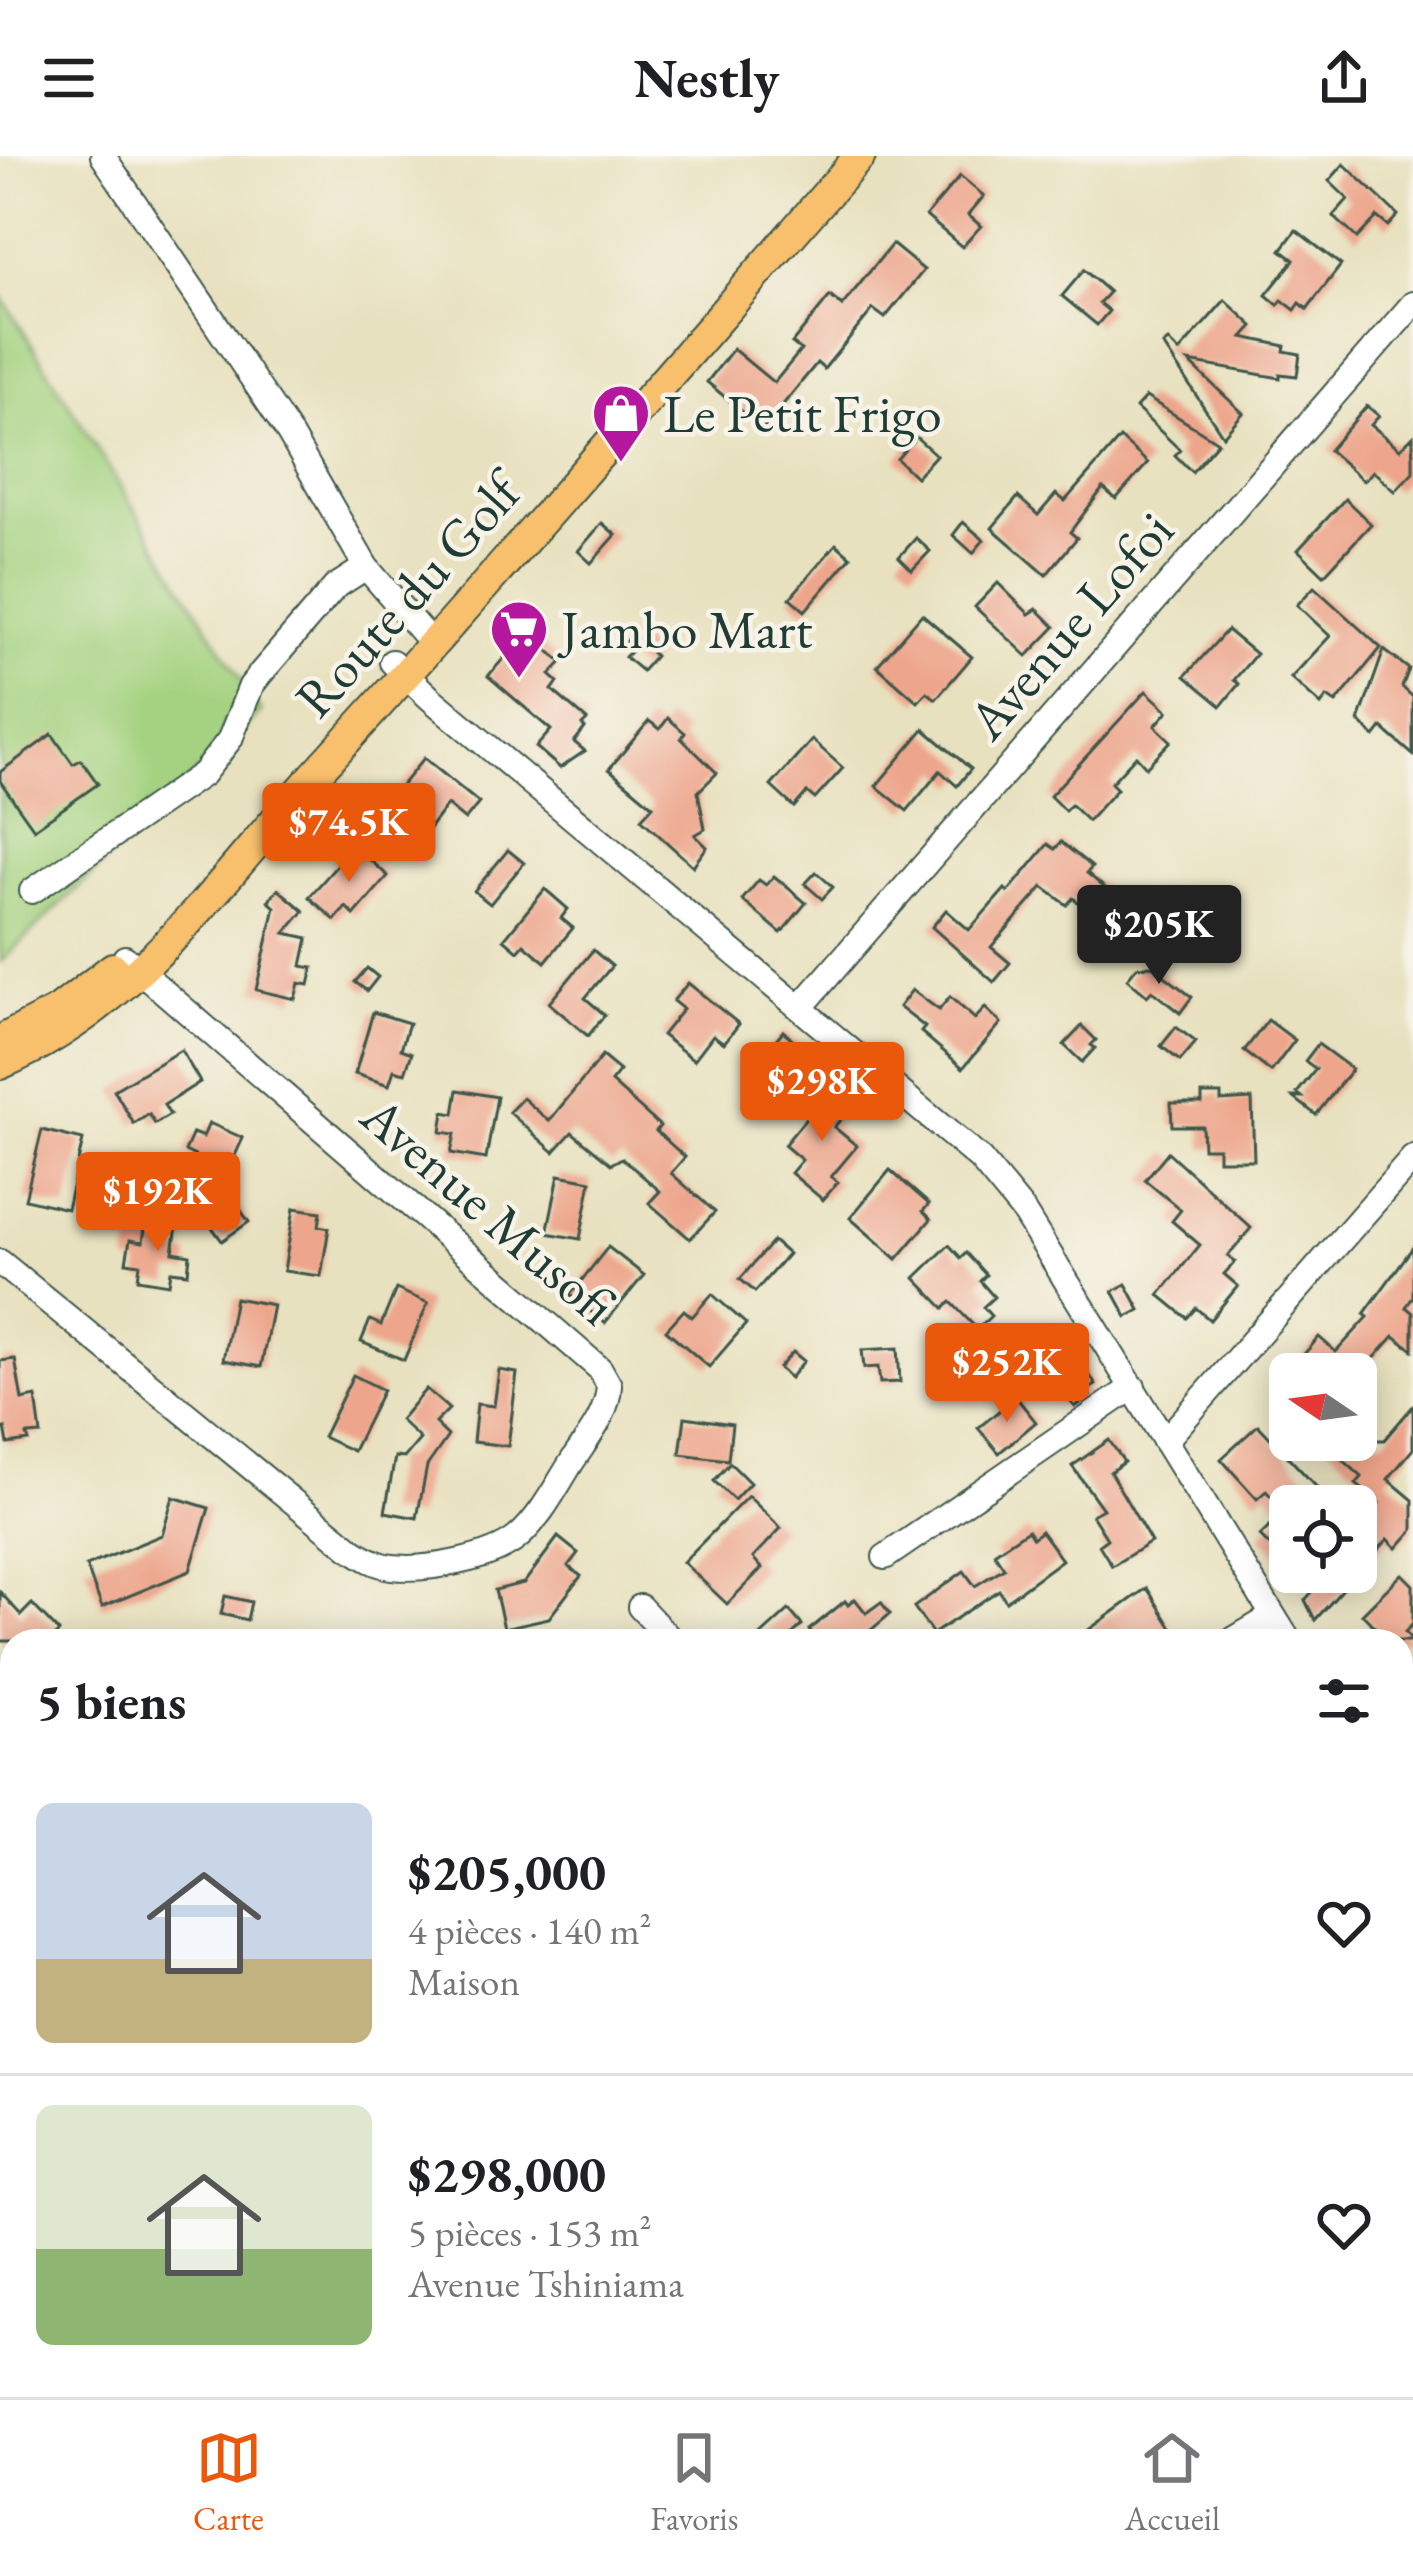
<!DOCTYPE html>
<html lang="fr">
<head>
<meta charset="utf-8">
<style>
  :root { --surface:#fff; --page:#f2f2f2; --text:#202124; --muted:#757577; --line:#e0e0e0; --accent:#ea580c }
  body { margin:0; font-family:"EB Garamond",serif; background:var(--page); color:var(--text); height:100vh; display:flex; flex-direction:column; font-size:45px; white-space:nowrap }
  * { box-sizing:border-box; margin:0 }
  p { font-size:39px; color:var(--muted) }
  .icon { flex:none; width:66px; height:66px; fill:none; stroke:currentColor; stroke-width:2; stroke-linecap:round; stroke-linejoin:round }
  .map { position:relative; flex:1; overflow:hidden }
  .panel { position:absolute; left:0px; top:1473px; width:1413px; height:768px; display:flex; flex-direction:column; background:var(--surface); border-radius:36px 36px 0 0; box-shadow:0 6px 30px #0003 }
  .panel>* { flex:none }
  .needle { width:78px; rotate:283deg }
  .tools { position:absolute; left:1269px; top:1197px; display:grid; gap:24px }
  .tools a { display:grid; place-items:center; width:108px; height:108px; border-radius:18px; background:var(--surface); box-shadow:0 6px 30px #0003; font-size:60px }
  .price { position:absolute; translate:-50% -102px; padding:0 27px; border-radius:12px; background:var(--accent); color:#fff; font-size:39px; line-height:78px; filter:drop-shadow(0 3px 6px #0008) }
  .price::after { content:''; position:absolute; left:50%; top:72px; width:36px; height:27px; margin-left:-18px; background:inherit; clip-path:polygon(0 0,100% 0,50% 100%) }
  .price.selected { background:#222; color:#fff }
  ul { padding:0; list-style:none }
  li { display:flex; align-items:center; gap:36px; height:300px; padding:0 36px }
  li+li { border-top:3px solid var(--line) }
  li span { display:grid; place-items:center; flex:none; width:336px; height:240px; border-radius:18px; color:#555 }
  li>.icon { margin-inline-start:auto }
  span .icon { width:144px; height:144px; fill:#fffc; stroke-width:1 }
  li b { font-size:51px }
  h2 { display:flex; justify-content:space-between; align-items:center; height:144px; padding:0 36px; font-size:51px }
  header { display:flex; justify-content:space-between; align-items:center; height:156px; padding:0 36px; background:var(--surface); font-size:54px; font-weight:700 }
  .tabs { display:flex; justify-content:space-around; align-items:center; height:168px; border-top:3px solid var(--line); background:var(--surface); font-size:33px; color:var(--muted) }
  .tabs a { display:grid; justify-items:center; gap:6px }
  .tabs .selected { color:var(--accent) }
  .map>svg:first-child { display:block }
</style>
</head>
<body>
<header><svg class="icon" aria-label="menu" viewBox="0 0 24 24"><path d="M4 6h16M4 12h16M4 18h16"/></svg>Nestly<svg class="icon" aria-label="share" viewBox="0 0 24 24"><path d="M12 15V3M7 8l5-5 5 5M5 13v7h14v-7"/></svg></header>
<div class="map">
<svg width="1413" height="2241" viewBox="0 0 1413 2241">
  <rect width="100%" height="100%" fill="#f7f3e8"/>
  <filter id="ink" filterUnits="userSpaceOnUse"><feTurbulence type="fractalNoise" baseFrequency=".00833" numOctaves="2"/><feDisplacementMap in="SourceGraphic" scale="24" xChannelSelector="R" yChannelSelector="G"/><feConvolveMatrix kernelMatrix="1 2 1 2 8 2 1 2 1" color-interpolation-filters="sRGB"/></filter>
  <filter id="wash" filterUnits="userSpaceOnUse"><feTurbulence type="fractalNoise" baseFrequency=".004" numOctaves="4" result="noise"/><feDisplacementMap in="SourceGraphic" scale="48" xChannelSelector="R" yChannelSelector="G"/><feGaussianBlur stdDeviation="2.7" result="paint"/><feColorMatrix in="noise" values="0 0 0 0 0 0 0 0 0 0 0 0 0 0 0 0 0 1.4 0 .05"/><feComposite in="paint" operator="in"/></filter>
  <g filter="url(#wash)">
    <rect width="100%" height="100%" fill="#e8e1bf"/>
    <path fill="#a4d280" stroke="#62885a" stroke-width="3" d="M0,138L261,556L0,806Z"/>
    <g id="blocks">
      <g fill="#eda58b">
        <path d="M1344,8L1398,59L1388,70L1377,61L1357,82L1333,60L1348,43L1329,25Z"/>
        <path d="M960,20L984,40L968,59L981,70L962,91L926,60Z"/>
        <path d="M1296,74L1341,109L1307,153L1300,147L1295,154L1282,144L1278,149L1266,139L1294,104L1281,94Z"/>
        <path d="M892,88L924,114L885,162L873,153L824,213L817,207L763,273L707,226L733,193L774,227L801,194L792,187L830,140L842,150Z"/>
        <path d="M1084,114L1109,136L1099,147L1109,155L1097,169L1062,140Z"/>
        <path d="M1225,144L1253,170L1243,181L1285,190L1284,195L1300,198L1297,220L1280,218V222L1189,206L1243,257L1223,280L1163,189L1168,185L1179,196Z"/>
        <path d="M1146,241L1218,286L1192,316L1175,299L1180,294L1136,252Z"/>
        <path d="M1367,250L1379,260L1371,269L1400,293L1413,280V316L1395,335L1373,315L1364,325L1329,294Z"/>
        <path d="M916,281L936,299L916,321L897,303Z"/>
        <path d="M1120,282L1148,307L1116,343L1103,332L1070,376L1077,382L1046,419L992,372L1018,341L1038,359L1056,338L1065,345Z"/>
        <path d="M1345,343L1371,368L1324,419L1298,394Z"/>
        <path d="M963,366L984,384L973,397L953,379Z"/>
        <path d="M602,367L616,379L591,407L578,395Z"/>
        <path d="M916,382L930,395L912,414L899,401Z"/>
        <path d="M836,388L851,401L805,455L790,442Z"/>
        <path d="M998,427L1029,458L1037,453L1055,471L1027,500L975,451Z"/>
        <path d="M1314,431L1381,492L1336,547L1327,541L1321,549L1291,522L1330,480L1297,449Z"/>
        <path d="M922,458L972,501L936,543L927,536L918,546L877,510Z"/>
        <path d="M1227,474L1256,498L1234,524L1239,528L1221,550L1185,520Z"/>
        <path d="M634,477L655,500L642,515L625,501L630,496L623,489Z"/>
        <path d="M540,487L562,506L550,519L558,526L552,534L587,564L582,569L585,572L574,586L585,595L560,612L536,591L551,574L488,520L511,494L524,505Z"/>
        <path d="M1384,494L1409,513L1402,531L1413,541V599L1382,572L1375,581L1359,565Z"/>
        <path d="M1146,535L1168,555L1155,570L1171,585L1146,611L1136,600L1111,627L1117,633L1088,665L1071,649L1065,655L1050,640Z"/>
        <path d="M668,562L685,577L681,582L717,617L698,636L705,673L695,679L707,691L693,710L641,663L653,650L609,613L649,565L660,573Z"/>
        <path d="M924,573L971,613L957,630L940,615L907,655L876,630Z"/>
        <path d="M52,578L73,608L81,604L98,628L34,673L0,625V616Z"/>
        <path d="M812,584L843,612L815,643L807,636L794,651L771,630Z"/>
        <path d="M424,602L479,647L465,664L447,649L414,692L398,680L423,648L401,630Z"/>
        <path d="M1061,686L1092,711L1087,717L1111,737L1094,759L1073,742L1067,749L1043,731L991,791L1010,807L994,826L932,771L946,754L969,774L1005,733L1008,736L1048,688L1055,693Z"/>
        <path d="M354,690L388,720L354,759L346,751L335,764L309,741Z"/>
        <path d="M508,694L524,707L490,748L474,735Z"/>
        <path d="M816,716L833,731L822,743L805,728Z"/>
        <path d="M774,720L806,747L781,777L742,744L759,724L766,729Z"/>
        <path d="M278,733L304,755L285,777L308,782L302,810L313,812L309,829L299,827L295,843L256,834L275,751L268,745Z"/>
        <path d="M545,733L568,753L561,762L573,772L545,806L524,788L518,795L504,783Z"/>
        <path d="M593,794L612,810L585,842L605,859L588,880L549,847Z"/>
        <path d="M1152,810L1192,841L1180,857L1152,835L1147,840L1127,823L1137,811Z"/>
        <path d="M367,812L378,821L367,835L355,826Z"/>
        <path d="M688,827L739,868L724,887L713,879L694,904L662,879L683,853L673,845Z"/>
        <path d="M912,834L939,854L950,841L975,863L985,852L1001,867L963,912L921,876L925,871L899,851Z"/>
        <path d="M373,856L409,867L401,893L412,897L405,917L394,914L389,929L355,918Z"/>
        <path d="M1268,864L1295,884L1271,916L1244,895Z"/>
        <path d="M1082,870L1096,884L1091,889L1095,892L1082,906L1064,889Z"/>
        <path d="M1176,871L1196,886L1180,905L1161,890Z"/>
        <path d="M783,875L810,898L786,927L759,904Z"/>
        <path d="M1318,888L1352,913L1316,959L1293,941H1302L1297,937L1316,913L1305,905Z"/>
        <path d="M181,894L200,926L164,949L170,959L155,968L149,958L134,968L114,934Z"/>
        <path d="M602,900L620,915L611,926L660,970L656,975L685,1001L671,1017L715,1056L690,1083L649,1047L660,1035L622,1002L611,1008L572,976L554,996L509,956L523,942L549,965Z"/>
        <path d="M833,930L854,948L834,971L857,990L831,1021L838,1026L823,1044L791,1017L802,1004L784,989Z"/>
        <path d="M458,934L497,941L486,1003L451,997L455,978L441,976L444,956L454,958Z"/>
        <path d="M1202,938H1221V945L1252,943L1254,1004H1218V992H1203L1202,970H1172L1171,947H1202Z"/>
        <path d="M209,967L243,982L222,1028L249,1066L222,1085L206,1063L225,1050L182,1029L195,1000L185,995L193,977L203,981Z"/>
        <path d="M42,974L83,984L67,1053L25,1043Z"/>
        <path d="M1168,996L1251,1072L1228,1100L1235,1106L1224,1118L1238,1130L1210,1164L1196,1152L1187,1162L1159,1139L1200,1089L1172,1065L1181,1054L1145,1024Z"/>
        <path d="M890,1014L929,1048L923,1055L931,1063L897,1103L850,1062Z"/>
        <path d="M559,1019L591,1025L580,1083L547,1077Z"/>
        <path d="M294,1052L321,1056L319,1070L329,1072L321,1120L284,1115Z"/>
        <path d="M146,1065L177,1070L173,1096L190,1099L188,1117L171,1115L169,1128L138,1123L140,1108L126,1106L130,1084L143,1086Z"/>
        <path d="M773,1085L788,1098L755,1136L740,1123Z"/>
        <path d="M949,1089L961,1102L966,1097L986,1119L980,1125L994,1141L983,1151L991,1160L977,1173L951,1146L944,1152L915,1122Z"/>
        <path d="M608,1091L644,1119L605,1167L570,1139Z"/>
        <path d="M1413,1091V1141L1406,1151L1413,1157V1194L1394,1180L1360,1218H1312L1298,1205L1319,1181L1336,1196L1368,1161L1364,1158Z"/>
        <path d="M1126,1128L1140,1154L1127,1161L1113,1135Z"/>
        <path d="M396,1133L428,1147L404,1204L361,1186L370,1164L381,1169Z"/>
        <path d="M712,1138L746,1168L709,1211L666,1174L684,1154L692,1161Z"/>
        <path d="M235,1142L273,1149L261,1211L223,1204Z"/>
        <path d="M898,1192L900,1226L880,1227L878,1211L864,1212L862,1194Z"/>
        <path d="M793,1196L804,1205L790,1222L779,1212Z"/>
        <path d="M1075,1197L1096,1229L1086,1235L1090,1240L1075,1251L1047,1217Z"/>
        <path d="M15,1203L22,1244L36,1241L41,1278L27,1279L29,1285L8,1288L5,1272L0,1273V1205Z"/>
        <path d="M499,1214L517,1217L508,1290L473,1286L477,1248L494,1250Z"/>
        <path d="M353,1219L383,1234L353,1295L323,1281Z"/>
        <path d="M426,1233L449,1253L435,1267L448,1280L427,1310L417,1362L385,1356L395,1301L404,1302L420,1283L400,1264Z"/>
        <path d="M1016,1241L1036,1266L999,1297L978,1272Z"/>
        <path d="M1413,1250V1293L1388,1323L1413,1344V1374L1397,1392L1388,1383L1315,1464L1305,1444L1330,1416H1356V1387L1372,1370L1365,1364L1379,1347L1356,1328L1362,1321L1321,1284H1356V1275L1366,1284H1384Z"/>
        <path d="M685,1261L732,1268L728,1304L680,1298Z"/>
        <path d="M1258,1269L1326,1341L1317,1350H1280L1266,1335L1257,1343L1221,1303Z"/>
        <path d="M1109,1284L1124,1306L1110,1316L1151,1386L1112,1410L1099,1389L1107,1383L1092,1359L1103,1353L1072,1310Z"/>
        <path d="M730,1307L750,1327L734,1344L714,1325Z"/>
        <path d="M748,1340L781,1372L753,1402L762,1412L727,1448L683,1406Z"/>
        <path d="M173,1341L209,1352L190,1415L102,1451L86,1410L162,1379Z"/>
        <path d="M1290,1351V1410L1260,1380Z"/>
        <path d="M1028,1374L1033,1382L1041,1375L1062,1404L1006,1445L999,1434L933,1478L914,1451L964,1415L975,1430L1004,1412L994,1397Z"/>
        <path d="M558,1381L578,1397L568,1410L581,1420L549,1462L504,1472L495,1434L524,1427Z"/>
        <path d="M1402,1418L1413,1429V1468L1405,1476L1413,1485H1388L1362,1458Z"/>
        <path d="M1147,1432L1172,1472L1161,1479L1160,1485H1073Z"/>
        <path d="M0,1436L21,1459L32,1448L59,1476L50,1485H0Z"/>
        <path d="M225,1440L251,1446L247,1464L221,1458Z"/>
        <path d="M855,1443L866,1457L881,1446L890,1458L858,1485H817L809,1474L845,1445L848,1449Z"/>
        <path d="M789,1454L802,1469L785,1485H755Z"/>
      </g>
    </g>
  </g>
  <g filter="url(#ink)">
    <use href="#blocks" fill-opacity="0" stroke="#3d5649" stroke-width="3"/>
    <g fill="none" stroke-linecap="round" stroke-linejoin="round">
      <g stroke="#3d5649" stroke-width="28">
        <g id="minor">
          <path d="M103,0L289,277L366,411L433,489"/>
          <path d="M392,506L430,542L980,1003L1023,1055L1289,1485"/>
          <path d="M32,735L203,618L230,583L251,530L261,517L335,431L366,411"/>
          <path d="M800,852L1413,148"/>
          <path d="M0,1106L350,1392C363,1401 376,1409 392,1411C426,1415 492,1403 518,1381C541,1361 557,1329 573,1304C589,1280 608,1258 609,1229L600,1213L125,802"/>
          <path d="M1165,1285L1413,1002"/>
          <path d="M885,1401L1133,1231"/>
          <path d="M640,1451L672,1485"/>
          <path d="M1231,1485L1273,1460"/>
          <path d="M1401,1613L1413,1600"/>
          <path d="M1401,1663L1413,1682"/>
          <path d="M1401,1748L1413,1737"/>
          <path d="M1401,2214L1413,2196"/>
          <path d="M0,2223L12,2215"/>
          <path d="M446,2229L454,2241"/>
          <path d="M708,2241L726,2229"/>
          <path d="M1383,2241L1391,2229"/>
        </g>
      </g>
      <g stroke="#3d5649" stroke-width="34">
        <g id="major">
          <path d="M0,885L59,854L113,812"/>
          <path d="M0,908C135,851 217,728 312,622C498,418 678,208 860,0"/>
        </g>
      </g>
      <use href="#minor" stroke="#fff" stroke-width="24"/>
      <use href="#major" stroke="#f8bf6c" stroke-width="30"/>
    </g>
  </g>
  <defs>
    <g id="shop-pin" transform="scale(3)"><path d="M0 17L-7.5 6A9.5 9.5 0 1 1 7.5 6Z" fill="#b5179e" stroke="#f7f3e8"/><path d="M-5-2.5h2.3a2.7 3.5 0 0 1 5.4 0H5L5.5 6h-11ZM-1.5-2.5h3a1.5 2.3 0 0 0-3 0Z" fill="#fff"/></g>
    <g id="supermarket-pin" transform="scale(3)"><path d="M0 17L-7.5 6A9.5 9.5 0 1 1 7.5 6Z" fill="#b5179e" stroke="#f7f3e8"/><path d="M-6-5.5h2.5l.6 2H6L4.5 2H-2.5L-4.4-4H-6ZM-1.5 3.2a1.3 1.3 0 1 0 .1 0ZM3 3.2a1.3 1.3 0 1 0 .1 0Z" fill="#fff"/></g>
  </defs>
  <g fill-rule="evenodd">
    <use href="#shop-pin" x="621" y="257"/>
    <use href="#supermarket-pin" x="519" y="473"/>
  </g>
  <g text-anchor="middle" dominant-baseline="central" stroke-width="9" stroke-linejoin="round" paint-order="stroke">
    <g font-size="54" fill="#1f3d34" stroke="#f7f3e8" text-anchor="start">
      <text x="663" y="257">Le Petit Frigo</text>
      <text x="561" y="473">Jambo Mart</text>
    </g>
    <g font-size="54" fill="#1f3d34" stroke="#f7f3e8">
      <text transform="translate(407 439) rotate(-48)">Route du Golf</text>
      <text transform="translate(1070 469) rotate(-49)">Avenue Lofoi</text>
      <text transform="translate(489 1054) rotate(41)">Avenue Musofi</text>
    </g>
  </g>
</svg>
<div class="tools">
<a><svg class="needle" viewBox="-14 -14 28 28"><path d="M0-13l5 13h-10z" fill="#e53935"/><path d="M0 13l5-13h-10z" fill="#757577"/></svg></a>
<a><svg class="icon" aria-label="locate" viewBox="0 0 24 24"><circle cx="12" cy="12" r="6"/><path d="M12 2v4M12 18v4M2 12h4M18 12h4"/></svg></a>
</div>
<b class="price" style="left:349px;top:729px">$74.5K</b>
<b class="price selected" style="left:1159px;top:831px">$205K</b>
<b class="price" style="left:822px;top:988px">$298K</b>
<b class="price" style="left:158px;top:1098px">$192K</b>
<b class="price" style="left:1007px;top:1269px">$252K</b>
<section class="panel">
<h2>5 biens<svg class="icon" aria-label="filters" viewBox="0 0 24 24"><path d="M4 7h16M4 17h16"/><circle cx="9" cy="7" r="2"/><circle cx="15" cy="17" r="2"/></svg></h2>
<ul>
<li><span style="background:linear-gradient(#c9d6e8 65%,#c2b280 0)"><svg class="icon" aria-label="home" viewBox="0 0 24 24"><path d="M3 11l9-7 9 7M6 9v11h12V9"/></svg></span><div><b>$205,000</b><p>4 pièces · 140 m²</p><p>Maison</p></div><svg class="icon" aria-label="heart" viewBox="0 0 24 24"><path d="M12 20l-8-8c-3-5 5-10 8-4 3-6 11-1 8 4z"/></svg></li>
<li><span style="background:linear-gradient(#dfe7d0 60%,#8fb573 0)"><svg class="icon" aria-label="home" viewBox="0 0 24 24"><path d="M3 11l9-7 9 7M6 9v11h12V9"/></svg></span><div><b>$298,000</b><p>5 pièces · 153 m²</p><p>Avenue Tshiniama</p></div><svg class="icon" aria-label="heart" viewBox="0 0 24 24"><path d="M12 20l-8-8c-3-5 5-10 8-4 3-6 11-1 8 4z"/></svg></li>
</ul>
</section>
</div>
<nav class="tabs">
<a class="selected"><svg class="icon" aria-label="map" viewBox="0 0 24 24"><path d="M3 6l6-2 6 2 6-2v14l-6 2-6-2-6 2zM9 4v14M15 6v14"/></svg>Carte</a>
<a><svg class="icon" aria-label="saved" viewBox="0 0 24 24"><path d="M7 4h10v16l-5-4-5 4z"/></svg>Favoris</a>
<a><svg class="icon" aria-label="home" viewBox="0 0 24 24"><path d="M3 11l9-7 9 7M6 9v11h12V9"/></svg>Accueil</a>
</nav>
</body>
</html>
